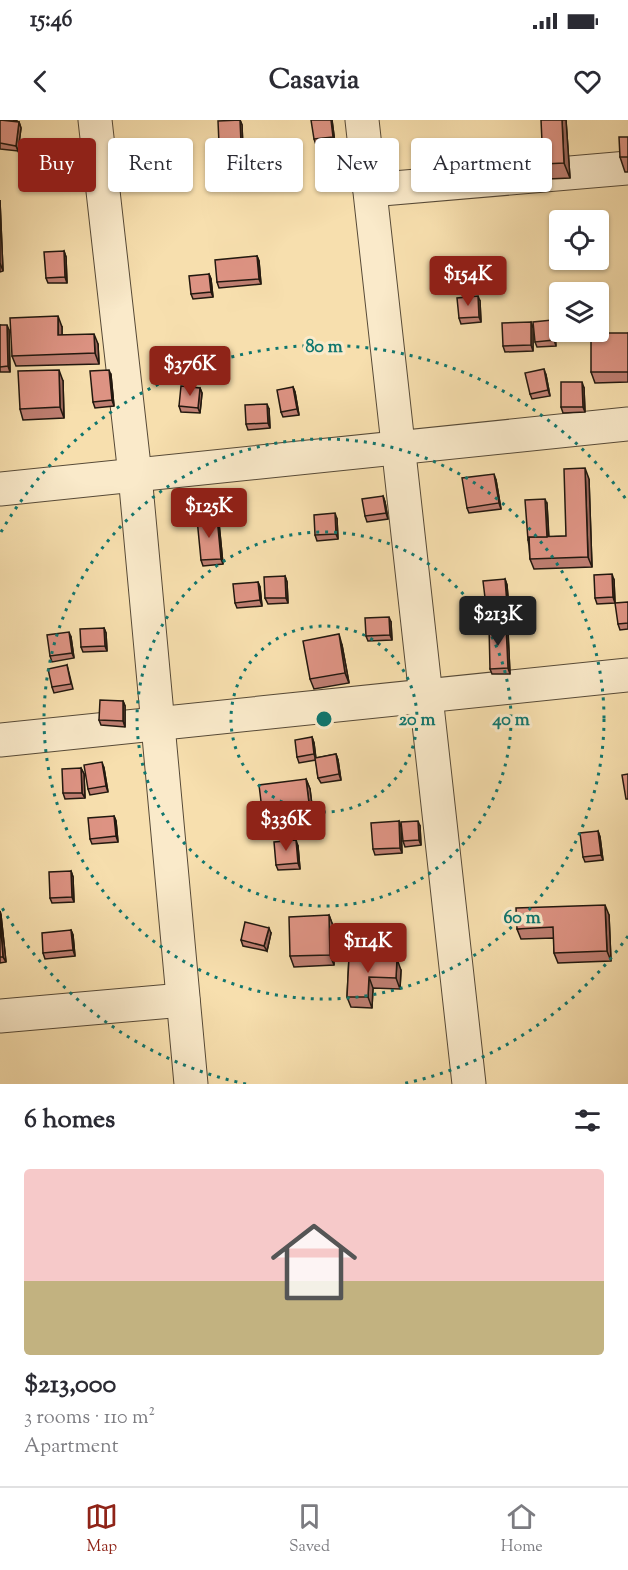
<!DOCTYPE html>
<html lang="en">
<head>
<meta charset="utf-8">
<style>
  :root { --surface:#fff; --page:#f7f7f7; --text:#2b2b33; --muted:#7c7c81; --line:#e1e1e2; --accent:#8f2418 }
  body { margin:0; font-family:"Sorts Mill Goudy",serif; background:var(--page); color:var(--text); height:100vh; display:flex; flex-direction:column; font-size:22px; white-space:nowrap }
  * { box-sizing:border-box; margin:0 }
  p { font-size:20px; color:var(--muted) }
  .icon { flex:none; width:33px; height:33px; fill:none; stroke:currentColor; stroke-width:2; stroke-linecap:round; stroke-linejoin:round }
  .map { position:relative; height:964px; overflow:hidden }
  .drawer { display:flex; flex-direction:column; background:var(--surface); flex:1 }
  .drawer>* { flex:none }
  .hud { position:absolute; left:18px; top:18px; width:592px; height:54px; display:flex; gap:12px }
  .controls { position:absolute; left:549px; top:90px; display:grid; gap:12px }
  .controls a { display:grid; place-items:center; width:60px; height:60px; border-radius:6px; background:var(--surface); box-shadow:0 2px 4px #0004; font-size:30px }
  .price { position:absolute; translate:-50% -51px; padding:0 14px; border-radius:6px; background:var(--accent); color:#fff; font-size:20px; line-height:39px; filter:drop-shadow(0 2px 3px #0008) }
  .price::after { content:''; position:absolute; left:50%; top:36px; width:18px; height:14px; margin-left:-9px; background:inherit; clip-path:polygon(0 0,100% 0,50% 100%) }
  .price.active { background:#222; color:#fff }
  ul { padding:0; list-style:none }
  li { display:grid; align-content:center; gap:12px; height:318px; padding:0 24px }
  li span { display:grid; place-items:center; height:186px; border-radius:6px; color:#555 }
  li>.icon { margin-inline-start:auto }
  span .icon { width:108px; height:108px; fill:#fffc; stroke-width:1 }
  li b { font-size:26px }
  h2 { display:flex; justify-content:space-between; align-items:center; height:72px; padding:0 24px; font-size:26px }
  .pill { padding:0 21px; border-radius:6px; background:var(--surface); box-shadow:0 2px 4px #0004; font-size:21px; line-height:54px }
  .pill.active { background:var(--accent); color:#fff }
  .status { display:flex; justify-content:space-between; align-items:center; height:42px; padding:0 30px; background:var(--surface); direction:ltr }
  .status svg { height:16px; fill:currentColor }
  header { display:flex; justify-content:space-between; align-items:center; height:78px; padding:0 24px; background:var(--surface); font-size:27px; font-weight:700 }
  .tabs { display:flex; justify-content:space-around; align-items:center; height:84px; border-top:2px solid var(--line); background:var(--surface); font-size:16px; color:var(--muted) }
  .tabs a { display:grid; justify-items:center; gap:3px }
  .tabs .active { color:var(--accent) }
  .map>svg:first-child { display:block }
</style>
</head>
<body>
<div class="status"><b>15:46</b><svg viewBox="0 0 49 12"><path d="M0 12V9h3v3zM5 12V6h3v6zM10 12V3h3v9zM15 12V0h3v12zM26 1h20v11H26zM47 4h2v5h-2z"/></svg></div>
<header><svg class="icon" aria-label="back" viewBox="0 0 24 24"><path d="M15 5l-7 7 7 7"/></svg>Casavia<svg class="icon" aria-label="heart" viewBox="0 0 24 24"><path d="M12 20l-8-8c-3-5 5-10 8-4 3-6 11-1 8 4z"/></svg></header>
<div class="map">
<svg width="628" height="964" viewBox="0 0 628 964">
  <rect width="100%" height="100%" fill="#f7dfae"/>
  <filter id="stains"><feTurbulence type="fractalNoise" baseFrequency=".00333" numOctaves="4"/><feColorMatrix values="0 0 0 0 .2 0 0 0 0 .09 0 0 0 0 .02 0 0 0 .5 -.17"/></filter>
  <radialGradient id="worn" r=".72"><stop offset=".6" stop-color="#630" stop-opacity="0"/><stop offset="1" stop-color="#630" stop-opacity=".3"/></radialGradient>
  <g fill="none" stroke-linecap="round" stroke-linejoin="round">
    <g stroke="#574a37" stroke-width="35">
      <g id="minor">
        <path d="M95,0L135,355L191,964"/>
        <path d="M362,0L469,964"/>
        <path d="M370,70L628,48"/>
        <path d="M0,369L628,304"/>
        <path d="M0,620L628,555"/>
        <path d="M0,896L183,880"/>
      </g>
    </g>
    <use href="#minor" stroke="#faeaca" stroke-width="33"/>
  </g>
  <g fill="#be7e71" stroke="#22180f" stroke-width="1.5">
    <path d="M0,0H17V1H13L19,2L21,8L18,31L0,29Z"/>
    <path d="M240,0L242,5L243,29H241L246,53L227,57L219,24Z"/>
    <path d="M332,0L335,23L316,25L314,19Z"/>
    <path d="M566,0L570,58L548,59L543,44Z"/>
    <path d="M628,17V52H625L620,37Z"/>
    <path d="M0,80L3,151L0,152Z"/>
    <path d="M64,131L66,137L67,163H48L46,158Z"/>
    <path d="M257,136L259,141L261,164L219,168L217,162Z"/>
    <path d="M209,154L211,159L213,177L193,179L191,174Z"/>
    <path d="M480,181L481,202L461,204L459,198Z"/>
    <path d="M531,202L533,208V231L505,232L503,226Z"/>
    <path d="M0,205L9,210L10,252H0Z"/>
    <path d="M554,205L556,226L537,227L535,222Z"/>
    <path d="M62,207V215L98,224L99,244L16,246L12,236Z"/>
    <path d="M628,213V262L595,263L591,252Z"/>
    <path d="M111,255L114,286L95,288L93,282Z"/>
    <path d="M546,255L550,276L532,279L530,274Z"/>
    <path d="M63,261L64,298L23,300L20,289Z"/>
    <path d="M293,267L295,272L299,295L283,297L281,292Z"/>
    <path d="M200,268L202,273L200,293L181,292L179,286Z"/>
    <path d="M584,268L585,292L563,293L561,287Z"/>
    <path d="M269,289L270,308L248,310L246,304Z"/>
    <path d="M589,359L592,447L534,449L530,439L529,426L528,420L547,384L549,417L566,416Z"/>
    <path d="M496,360L501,389L469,393L467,388Z"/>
    <path d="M383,376L385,382L388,399L367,402L365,396Z"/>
    <path d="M217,397L219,403L223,444L203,446L201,440Z"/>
    <path d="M337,399L338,419L317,421L315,415Z"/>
    <path d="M285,456L287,462L288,483L268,484L265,478Z"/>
    <path d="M505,459L507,465L509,489L488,492L486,486Z"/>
    <path d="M614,460L615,483L597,484L595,478Z"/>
    <path d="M258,462L260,467L262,486L237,488L235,483Z"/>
    <path d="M628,482V509L620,510L618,504Z"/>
    <path d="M391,502L392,520L368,521L366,516Z"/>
    <path d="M506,505L508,511L510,554H492L490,549Z"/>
    <path d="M104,508L106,513L107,531L83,532L81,527Z"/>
    <path d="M71,517L74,538L52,542L50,536Z"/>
    <path d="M342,525L349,563L314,569L310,559Z"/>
    <path d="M67,545L73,569L54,573L52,567Z"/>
    <path d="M123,581L125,586V607L101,605L99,600Z"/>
    <path d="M312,617L314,623L316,638L336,634L338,640L341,660L321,663L318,658L316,640L299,643L297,637Z"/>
    <path d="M81,648L84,654L85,678L65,679L63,673Z"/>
    <path d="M104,648L108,672L90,675L88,669Z"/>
    <path d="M306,659L310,669L315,710L268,716L264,706Z"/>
    <path d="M114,696L116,701L118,722L92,724L90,719Z"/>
    <path d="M399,701L401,707L402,733L375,735L373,729Z"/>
    <path d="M420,706L421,725L405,727L403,721Z"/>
    <path d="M598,711L600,717L603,740L585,742L583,737Z"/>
    <path d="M298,726L300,749L278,750L276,745Z"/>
    <path d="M71,751L73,757L74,782L52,783L50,778Z"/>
    <path d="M0,791L1,795L6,842L0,843Z"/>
    <path d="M329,795L333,806L334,845L294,847L290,836Z"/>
    <path d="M609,795L611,841L558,843L554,833V818L521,819L517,809Z"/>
    <path d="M71,810L73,815L75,836L45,839L43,833Z"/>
    <path d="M271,813L267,831L243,826L241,820Z"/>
    <path d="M349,837L401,850L400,869L373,868L372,888L351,887L347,877Z"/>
  </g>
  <g fill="#9b675c" stroke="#22180f" stroke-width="1.5">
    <path d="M240,0L242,5L243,29L241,23Z"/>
    <path d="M331,0H332L335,23L333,17Z"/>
    <path d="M562,0H566L570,58L564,43Z"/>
    <path d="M19,2L21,8L18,31L16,26Z"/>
    <path d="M0,80V81L3,151L0,143Z"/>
    <path d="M64,131L66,137L67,163L65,157Z"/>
    <path d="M257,136L259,141L261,164L259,159Z"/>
    <path d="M209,154L211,159L213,177L211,172Z"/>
    <path d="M478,176L480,181L481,202L479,197Z"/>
    <path d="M58,196L62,207V225L58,215Z"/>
    <path d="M552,200L554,205L556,226L554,220Z"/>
    <path d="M531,202L533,208V231L531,225Z"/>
    <path d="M7,205L9,210L10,252L8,246Z"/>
    <path d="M94,214L98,224L99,244L95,233Z"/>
    <path d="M544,249L546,255L550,276L548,270Z"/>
    <path d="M59,250L63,261L64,298L60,287Z"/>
    <path d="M109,250L111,255L114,286L112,280Z"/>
    <path d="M582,262L584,268L585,292L583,287Z"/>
    <path d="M293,267L295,272L299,295L297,289Z"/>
    <path d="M200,268L202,273L200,293L198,288Z"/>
    <path d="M267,284L269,289L270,308L268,303Z"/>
    <path d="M585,348L589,359L592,447L588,437Z"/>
    <path d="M494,354L496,360L501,389L499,383Z"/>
    <path d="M383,376L385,382L388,399L386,393Z"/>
    <path d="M545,379L547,384L549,425L547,419Z"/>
    <path d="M335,393L337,399L338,419L336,414Z"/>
    <path d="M217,397L219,403L223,444L221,439Z"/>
    <path d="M612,454L614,460L615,483L613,477Z"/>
    <path d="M285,456L287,462L288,483L286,478Z"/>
    <path d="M505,459L507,465L509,489L507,484Z"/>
    <path d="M258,462L260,467L262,486L260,480Z"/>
    <path d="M389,497L391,502L392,520L390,515Z"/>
    <path d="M506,505L508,511L510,554L508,548Z"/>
    <path d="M104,508L106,513L107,531L105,526Z"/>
    <path d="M69,512L71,517L74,538L72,533Z"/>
    <path d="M339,514L342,525L349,563L345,553Z"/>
    <path d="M123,581L125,586V607L123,601Z"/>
    <path d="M312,617L314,623L316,640L314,634Z"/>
    <path d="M336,634L338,640L341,660L339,654Z"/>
    <path d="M102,642L104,648L108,672L106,666Z"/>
    <path d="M81,648L84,654L85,678L82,673Z"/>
    <path d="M306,659L310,669L315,710L311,699Z"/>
    <path d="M114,696L116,701L118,722L116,716Z"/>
    <path d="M399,701L401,707L402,733L400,728Z"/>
    <path d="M418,701L420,706L421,725L419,720Z"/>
    <path d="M598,711L600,717L603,740L601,735Z"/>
    <path d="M296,720L298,726L300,749L298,743Z"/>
    <path d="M71,751L73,757L74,782L72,777Z"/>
    <path d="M605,785L609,795L611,841L607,831Z"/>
    <path d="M0,791L1,795L6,842L3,837Z"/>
    <path d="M329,795L333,806L334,845L330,835Z"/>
    <path d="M269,808L271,813L267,831L264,826Z"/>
    <path d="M71,810L73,815L75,836L73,830Z"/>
    <path d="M397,839L401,850L400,869L396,858Z"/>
    <path d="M369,857L373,868L372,888L368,877Z"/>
  </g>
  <g fill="#dd9383" stroke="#22180f" stroke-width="1.5">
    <path d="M0,0L19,2L16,26L0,23Z"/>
    <path d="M240,0L241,23L219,24L218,1Z"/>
    <path d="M311,0H331L333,17L314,19Z"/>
    <path d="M541,0H562L564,43L543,44Z"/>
    <path d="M619,17H628V37H620Z"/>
    <path d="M239,25L244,47L225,51L220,29Z"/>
    <path d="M64,131L65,157L46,158L44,132Z"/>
    <path d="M257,136L259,159L217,162L215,140Z"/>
    <path d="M209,154L211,172L191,174L189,156Z"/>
    <path d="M580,166V172H562V167Z"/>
    <path d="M478,176L479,197L459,198L457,178Z"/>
    <path d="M58,196V215L94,214L95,233L12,236L10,198Z"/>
    <path d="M552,200L554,220L535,222L533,202Z"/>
    <path d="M531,202V225L503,226L502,203Z"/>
    <path d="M0,205H7L8,246L0,247Z"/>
    <rect x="591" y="213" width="37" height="39"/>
    <path d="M544,249L548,270L530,274L525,253Z"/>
    <path d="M59,250L60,287L20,289L18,251Z"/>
    <path d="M109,250L112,280L93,282L90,251Z"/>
    <path d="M561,262H582L583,287H561Z"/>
    <path d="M181,266L200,268L198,288L179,286Z"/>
    <path d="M293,267L297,289L281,292L277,270Z"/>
    <path d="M267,284L268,303L246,304L245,285Z"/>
    <path d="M585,348L588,437L530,439L529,417L566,416L564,349Z"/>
    <path d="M494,354L499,383L467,388L462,358Z"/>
    <path d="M383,376L386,393L365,396L362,379Z"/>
    <path d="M545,379L547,417H529V420H528L525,380Z"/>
    <path d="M335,393L336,414L315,415L314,395Z"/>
    <path d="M217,397L221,439L201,440L197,399Z"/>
    <path d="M612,454L613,477L595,478L594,455Z"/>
    <path d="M285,456L286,478H265L264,457Z"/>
    <path d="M505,459L507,484L486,486L483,461Z"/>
    <path d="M258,462L260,480L235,483L233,464Z"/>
    <path d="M628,482V503L618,504L615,483Z"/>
    <path d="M389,497L390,515L366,516L365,498Z"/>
    <path d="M506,505L508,548L490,549L489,506Z"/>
    <path d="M104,508L105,526L81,527L80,509Z"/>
    <path d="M69,512L72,533L50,536L47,515Z"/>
    <path d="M339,514L345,553L310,559L303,521Z"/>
    <path d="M67,545L71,564L52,567L48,549Z"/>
    <path d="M100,580L123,581V601L99,600Z"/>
    <path d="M312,617L314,634L297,637L295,620Z"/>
    <path d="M336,634L339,654L318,658L315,638Z"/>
    <path d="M102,642L106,666L88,669L84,645Z"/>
    <path d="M81,648L82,673H63L62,649Z"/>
    <path d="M628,654V679H626L622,655Z"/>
    <path d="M306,659L311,699L264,706L259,665Z"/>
    <path d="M114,696L116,716L90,719L88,698Z"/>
    <path d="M399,701L400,728L373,729L371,703Z"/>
    <path d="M418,701L419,720L403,721L401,702Z"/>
    <path d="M598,711L601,735L583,737L580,713Z"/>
    <path d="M296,720L298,743L276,745L274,722Z"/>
    <path d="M71,751L72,777L50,778L49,752Z"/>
    <path d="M605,785L607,831L554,833L553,807L517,809L516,788Z"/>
    <path d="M329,795L330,835L290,836L289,797Z"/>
    <path d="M0,797L3,837H0Z"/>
    <path d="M245,802L269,808L264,826L241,820Z"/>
    <path d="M71,810L73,830L43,833L42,813Z"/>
    <path d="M349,837L397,839L396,858L369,857L368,877H347Z"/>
  </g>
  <g fill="none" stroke="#0f766e" stroke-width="3" stroke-dasharray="3 6">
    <circle cx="324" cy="599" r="93"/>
    <circle cx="324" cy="599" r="187"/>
    <circle cx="324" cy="599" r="280"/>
    <path d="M628 816A373 373 0 0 1 402 964M246 964A373 373 0 0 1 1 786M1 412A373 373 0 0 1 628 382"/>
  </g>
  <circle cx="324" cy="599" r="9" fill="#0f766e" stroke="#faeaca" stroke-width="3"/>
  <g font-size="18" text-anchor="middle" font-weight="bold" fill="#0f766e" stroke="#faeaca" stroke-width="6" stroke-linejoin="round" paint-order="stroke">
    <text x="324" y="232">80 m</text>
    <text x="417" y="605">20 m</text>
    <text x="511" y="605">40 m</text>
    <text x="522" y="803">60 m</text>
  </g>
  <rect width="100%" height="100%" filter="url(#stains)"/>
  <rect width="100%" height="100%" fill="url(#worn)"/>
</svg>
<div class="controls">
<a><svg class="icon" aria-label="locate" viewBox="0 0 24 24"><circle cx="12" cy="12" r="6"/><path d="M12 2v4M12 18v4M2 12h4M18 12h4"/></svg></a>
<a><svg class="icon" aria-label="layers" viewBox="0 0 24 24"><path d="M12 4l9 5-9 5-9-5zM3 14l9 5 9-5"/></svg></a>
</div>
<b class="price" style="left:468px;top:187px">$154K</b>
<b class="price" style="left:190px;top:277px">$376K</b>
<b class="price" style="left:209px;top:419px">$125K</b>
<b class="price active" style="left:498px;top:527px">$213K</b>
<b class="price" style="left:286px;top:732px">$336K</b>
<b class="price" style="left:368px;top:854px">$114K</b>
<div class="hud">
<a class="pill active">Buy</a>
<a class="pill">Rent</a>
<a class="pill">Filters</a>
<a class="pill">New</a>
<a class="pill">Apartment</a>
</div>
</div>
<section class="drawer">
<h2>6 homes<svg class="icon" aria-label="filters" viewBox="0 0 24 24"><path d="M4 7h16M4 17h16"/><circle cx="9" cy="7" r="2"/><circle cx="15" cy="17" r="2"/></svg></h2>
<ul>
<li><span style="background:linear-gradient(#f6c9c9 60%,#c2b280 0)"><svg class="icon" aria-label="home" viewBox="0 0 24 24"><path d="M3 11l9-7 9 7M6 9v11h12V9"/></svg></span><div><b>$213,000</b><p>3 rooms · 110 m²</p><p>Apartment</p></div></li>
</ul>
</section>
<nav class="tabs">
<a class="active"><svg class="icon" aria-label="map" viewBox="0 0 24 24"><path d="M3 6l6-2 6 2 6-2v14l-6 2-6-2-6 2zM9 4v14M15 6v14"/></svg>Map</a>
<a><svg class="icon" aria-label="saved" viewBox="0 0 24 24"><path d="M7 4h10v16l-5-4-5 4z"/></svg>Saved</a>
<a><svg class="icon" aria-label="home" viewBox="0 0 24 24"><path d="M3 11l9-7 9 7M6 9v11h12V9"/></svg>Home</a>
</nav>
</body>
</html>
